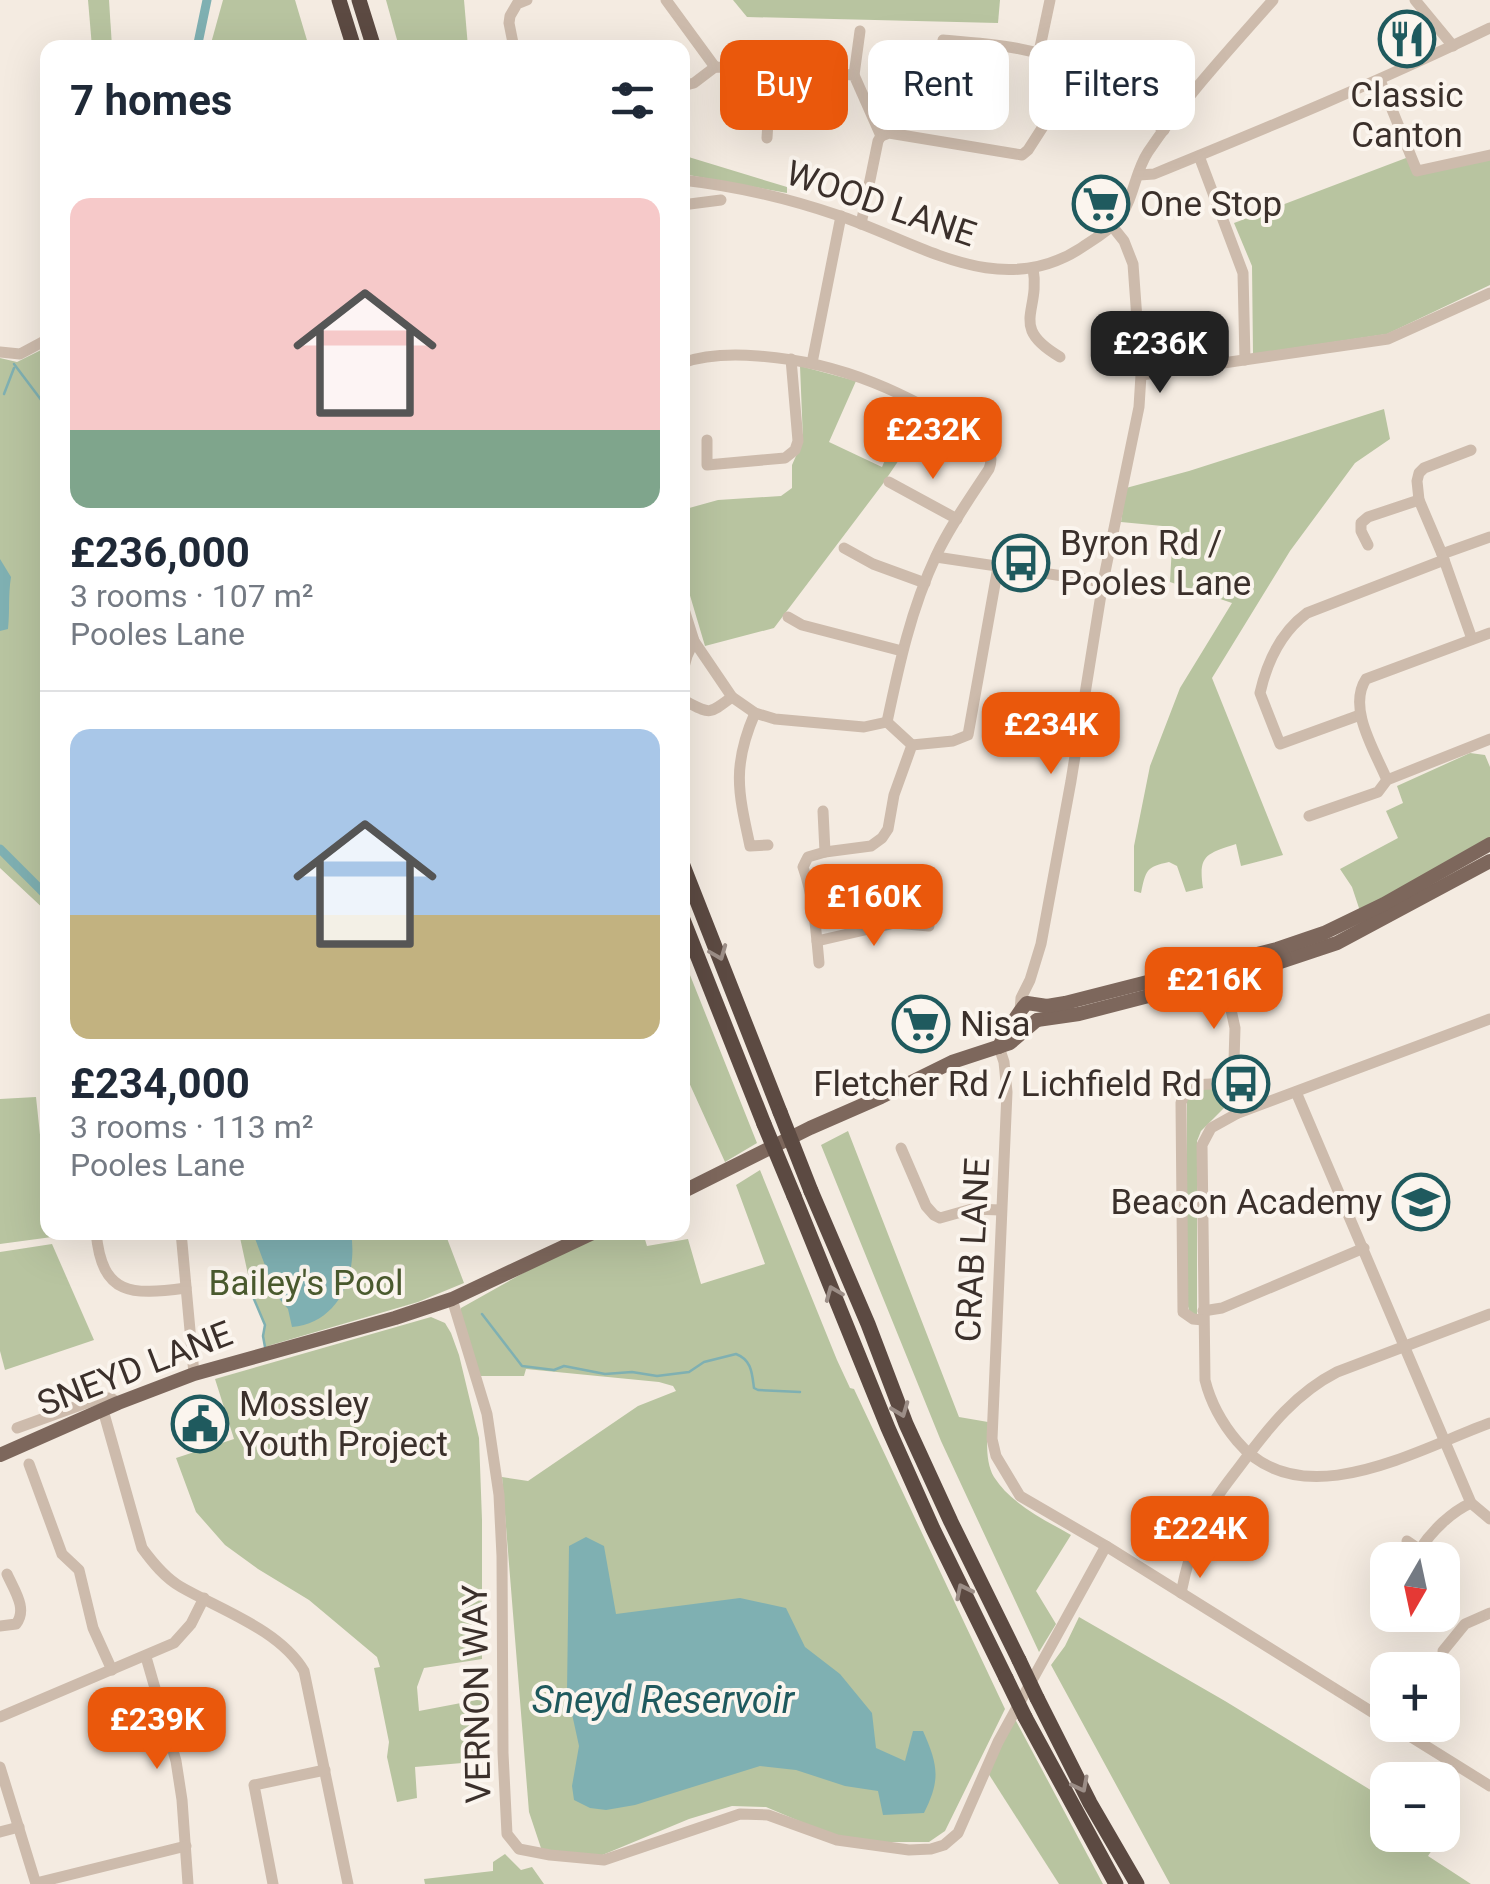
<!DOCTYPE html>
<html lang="en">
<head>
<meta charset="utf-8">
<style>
  :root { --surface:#fff; --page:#f2f2f3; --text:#1f2937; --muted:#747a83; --line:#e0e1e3; --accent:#ea580c }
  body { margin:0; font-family:Roboto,sans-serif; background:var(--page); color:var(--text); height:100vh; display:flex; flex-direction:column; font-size:38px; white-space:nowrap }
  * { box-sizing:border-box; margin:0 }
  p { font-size:32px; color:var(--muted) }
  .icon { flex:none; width:55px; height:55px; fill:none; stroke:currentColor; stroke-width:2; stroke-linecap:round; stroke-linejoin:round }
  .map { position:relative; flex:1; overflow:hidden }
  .sheet { position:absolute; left:40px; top:40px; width:650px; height:1200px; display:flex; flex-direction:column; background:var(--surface); border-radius:20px; box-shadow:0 10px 40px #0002 }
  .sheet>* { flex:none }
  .top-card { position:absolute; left:720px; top:40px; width:620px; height:90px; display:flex; gap:20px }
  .needle { width:65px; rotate:189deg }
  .buttons { position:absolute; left:1370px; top:1542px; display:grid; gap:20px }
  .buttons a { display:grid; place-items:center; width:90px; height:90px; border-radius:20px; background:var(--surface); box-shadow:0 10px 40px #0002; font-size:50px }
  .price { position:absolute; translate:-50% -85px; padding:0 22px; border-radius:20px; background:var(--accent); color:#fff; font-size:32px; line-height:65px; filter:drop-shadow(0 2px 5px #0008) }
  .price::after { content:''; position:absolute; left:50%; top:60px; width:30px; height:22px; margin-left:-15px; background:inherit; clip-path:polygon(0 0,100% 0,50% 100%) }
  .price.on { background:#222; color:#fff }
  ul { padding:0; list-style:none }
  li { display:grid; align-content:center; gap:20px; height:530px; padding:0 30px }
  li+li { border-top:2px solid var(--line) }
  li span { display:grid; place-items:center; height:310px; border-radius:20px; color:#555 }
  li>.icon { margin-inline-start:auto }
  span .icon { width:180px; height:180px; fill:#fffc; stroke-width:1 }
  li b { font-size:42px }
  h2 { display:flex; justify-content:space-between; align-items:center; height:120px; padding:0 30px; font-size:42px }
  .chip { padding:0 35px; border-radius:20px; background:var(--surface); box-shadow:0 10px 40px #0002; font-size:35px; line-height:90px }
  .chip.on { background:var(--accent); color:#fff }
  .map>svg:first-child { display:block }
</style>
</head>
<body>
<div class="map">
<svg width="1490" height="1884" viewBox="0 0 1490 1884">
  <rect width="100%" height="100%" fill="#f4ebe1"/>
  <g fill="#b8c4a0">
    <path d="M88,0H109L112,47H92Z"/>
    <path d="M223,0H295L309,47H210Z"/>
    <path d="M386,0H464L468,47H399Z"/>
    <path d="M733,0H1000L998,23L747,17Z"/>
    <path d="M682,155L787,187V193L683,174Z"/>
    <path d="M1406,158L1420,173L1490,158V285L1387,334L1253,354L1252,266L1234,223Z"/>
    <path d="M47,347V912L0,868V358L17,362Z"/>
    <path d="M800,366L856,381L829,442L882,467L909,404L938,422L924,423L882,485L774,628L705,646L683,572L682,510L718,500L781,496L792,488V465L803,440Z"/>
    <path d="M1384,409L1390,439L1355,463L1290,551L1212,678L1283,855L1241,866L1236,844C1206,854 1198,855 1203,888L1186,892L1177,866L1169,862C1146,867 1146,870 1141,893L1134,891V846L1150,766L1180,688L1232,603L1170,582L1173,527L1121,522L1126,488L1189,471Z"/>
    <path d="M1470,753L1485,755L1490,767V838L1360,911L1352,887L1340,869L1398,838L1386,811L1403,803L1397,786Z"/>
    <path d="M682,955L757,1143L725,1162L687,1078L683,1079Z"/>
    <path d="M1203,1089H1228L1227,1105L1201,1131L1197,1141V1315L1190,1313L1187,1303V1098L1190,1092Z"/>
    <path d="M36,1097L47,1201L48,1232L51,1233L52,1237L0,1244V1099Z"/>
    <path d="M848,1131L959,1417L988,1422C987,1439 985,1462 994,1477C1011,1504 1045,1520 1071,1535L1036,1591L1056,1624L1039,1652L941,1441L821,1145Z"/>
    <path d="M760,1170L837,1360L850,1388L854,1389L1005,1709L945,1831L929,1842H874L832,1835L766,1807L732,1806L689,1819L600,1856L542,1851L529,1812L502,1477L528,1481L638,1406L676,1391L673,1386L659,1382L526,1369L524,1376H480L461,1318V1308L559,1253L609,1233H643L647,1246L688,1239L701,1284L765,1264L736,1185Z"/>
    <path d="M239,1233H445L464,1283L418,1302L271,1345L265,1348L263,1336L265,1325L248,1285L249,1279Z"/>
    <path d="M52,1244L94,1340L5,1370L0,1351V1252Z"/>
    <path d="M431,1317L445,1323L451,1333L459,1355L479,1438L482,1520V1659L424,1668L417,1687L419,1711L482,1699L486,1761L415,1767L417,1798L397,1802L387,1757L389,1742L374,1668L380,1667L377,1657L309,1600L258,1569L225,1545L196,1512L176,1458L234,1439L215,1379Z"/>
    <path d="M1079,1617L1225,1701L1387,1800L1388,1835H1442L1428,1856L1471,1884H1170L1051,1665L1065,1646Z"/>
    <path d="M1015,1719L1103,1884H1059L988,1773Z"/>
    <path d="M505,1854L521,1870L532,1867L544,1884H425L424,1879L493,1871V1862Z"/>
  </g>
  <g fill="#7fb0b2">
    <path d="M0,559L11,577C8,595 10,611 8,629L0,631Z"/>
    <path d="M253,1233H351C358,1275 339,1323 292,1327L288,1309L276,1295Z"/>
    <path d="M586,1537L604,1546L616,1614L740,1598L786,1608L805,1647L840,1674L872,1713L876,1748L905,1761L913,1731H923C938,1765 941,1779 924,1813L883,1815L878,1791L845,1786L796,1770L760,1766L635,1805L606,1810L590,1808L574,1800L572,1786L579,1746L567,1691L569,1546Z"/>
  </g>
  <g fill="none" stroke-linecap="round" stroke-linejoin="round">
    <g stroke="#7fb0b2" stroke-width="2.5">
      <path d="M14,364L48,409"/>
      <path d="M4,394L14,368"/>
      <path d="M252,1280L248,1285L265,1325L263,1336L265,1347"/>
      <path d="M482,1314L522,1366L554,1370L564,1366L605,1374L632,1372L657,1376L689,1372L704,1362L736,1354C752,1360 752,1374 754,1388L758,1390L800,1392"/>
    </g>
    <g stroke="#7fb0b2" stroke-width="9">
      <path d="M197,48L207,0"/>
      <path d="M0,849L48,897"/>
    </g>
    <g stroke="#cdbbac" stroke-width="11">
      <path d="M666,0L715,67"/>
      <path d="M1415,0L1453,46"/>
      <path d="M943,40C991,44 1037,47 1081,69C1111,85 1137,109 1164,130"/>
      <path d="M514,48L509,23L510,16L517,4L527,0"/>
      <path d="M1039,52L1050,0"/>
      <path d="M854,75L860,31"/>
      <path d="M1380,80L1417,171L1490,155"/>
      <path d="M682,86L694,83L715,67L854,75L881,136L889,133L1022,155L1028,150L1080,69"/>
      <path d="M682,114L683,134"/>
      <path d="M767,138L771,71"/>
      <path d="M1199,156L1243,273L1245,360"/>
      <path d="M1139,175L1154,174C1267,128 1380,81 1490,28"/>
      <path d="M682,180C736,186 787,198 837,215C917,241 998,302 1081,248C1093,240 1107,232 1117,221C1134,201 1134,173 1148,152C1184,98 1230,49 1273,0"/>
      <path d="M682,205L721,200"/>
      <path d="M861,224L878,141L881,136"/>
      <path d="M1033,268C1041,313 1008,326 1060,357"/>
      <path d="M0,352L20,354L48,339"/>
      <path d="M682,363C707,354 733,354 758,356C843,362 908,394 979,438C989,448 994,456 989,469C970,498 950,526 936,556C911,609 899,665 887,722L912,745"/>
      <path d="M812,363L841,216"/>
      <path d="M1141,375L1388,339L1490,293"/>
      <path d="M707,440V465L785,458L795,450L798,441L791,359"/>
      <path d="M1471,450L1424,468L1419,473L1417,481L1419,500L1442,554L1472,639"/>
      <path d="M889,482L957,519"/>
      <path d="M1368,545L1361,531V523L1368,517L1419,500"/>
      <path d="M844,548L873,564L925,583"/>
      <path d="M1442,554L1490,537"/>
      <path d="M936,557L1103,582"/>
      <path d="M682,603L694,641L732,697L755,713L775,719L864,727L887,722"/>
      <path d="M788,617L802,625L902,651"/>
      <path d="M682,674L687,656L694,641"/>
      <path d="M682,688L685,701C711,714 708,715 732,697"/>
      <path d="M755,713C732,766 738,791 750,846L768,845"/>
      <path d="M1360,715L1280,744L1260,693C1267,662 1281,632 1307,613L1444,560"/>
      <path d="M1387,780C1375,751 1347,708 1366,679L1490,633"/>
      <path d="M1309,816L1378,792L1387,780L1490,739"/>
      <path d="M825,852L871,846L882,838L888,829L894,795L912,745L953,741L968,735L998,567"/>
      <path d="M817,941L895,923L929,926"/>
      <path d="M819,963C816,930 814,898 803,867L808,857L825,852L823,811"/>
      <path d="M1223,973L1235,1028L1233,1094L1238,1113"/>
      <path d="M1020,1011L1021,998L1030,980L1041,944L1071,781L1103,582L1139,407L1141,375L1133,264L1124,241L1112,226"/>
      <path d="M1490,1019L1238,1113L1211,1128L1202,1145L1205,1380C1211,1404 1221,1422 1237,1441C1301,1518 1416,1450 1490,1423"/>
      <path d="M999,1047L1004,1062L1007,1092L992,1439L996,1456L1020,1496L1106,1546L1388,1722"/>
      <path d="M1296,1092L1471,1503L1490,1519"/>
      <path d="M901,1148L926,1206L934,1215L940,1218L972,1209L1001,1210"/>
      <path d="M96,1232C102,1297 132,1295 186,1288"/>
      <path d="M181,1232L194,1374"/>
      <path d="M452,1299L487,1414L499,1495L502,1556L503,1753L507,1834L519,1849L550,1855L604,1860L740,1814L768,1815L837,1840L909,1850L931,1849L944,1845L958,1833L998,1742L1106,1546"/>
      <path d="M1203,1311L1222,1308L1364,1248"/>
      <path d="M1203,1320L1193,1319L1183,1312L1181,1103C1188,1079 1212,1084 1233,1084"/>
      <path d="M103,1410L142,1548C153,1563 165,1578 181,1587C221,1610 280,1630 304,1671L348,1884"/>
      <path d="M17,1428L100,1398H111L118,1403"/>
      <path d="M29,1464L62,1554L79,1570L93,1628L112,1670"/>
      <path d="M1407,1541L1432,1558"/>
      <path d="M1420,1549C1432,1531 1451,1512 1471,1503"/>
      <path d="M1181,1593C1186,1568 1193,1543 1204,1519C1214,1498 1229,1481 1243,1462C1270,1426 1296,1393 1337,1372L1490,1314"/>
      <path d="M0,1626L16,1624C28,1609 14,1590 7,1574"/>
      <path d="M1443,1651L1465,1624L1490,1613"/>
      <path d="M146,1657L176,1761L182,1800L188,1884"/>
      <path d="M0,1717L174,1643L191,1624L204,1598"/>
      <path d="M1392,1725L1490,1786"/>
      <path d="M0,1767L36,1884"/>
      <path d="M0,1832L19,1827"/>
      <path d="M36,1883L186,1846"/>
      <path d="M273,1884L254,1785L325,1770"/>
    </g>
    <g stroke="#7d675c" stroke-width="14">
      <path d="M1037,1020L1079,1014L1280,962L1337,943L1490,861"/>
      <path d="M999,1047C1002,1039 1021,1008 1027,1003L1047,1006L1065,1003L1277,949L1324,933L1384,904L1490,844"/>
      <path d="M682,1192L810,1128L881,1097L952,1062L1010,1043L1037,1020"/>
      <path d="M0,1455L118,1403L194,1374L395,1318L452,1299L595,1232"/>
    </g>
    <g stroke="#5c4a42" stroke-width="15">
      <path d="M339,0L354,48"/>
      <path d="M359,0L374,48"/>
      <path d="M682,863L780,1112"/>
      <path d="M682,917L764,1124"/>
      <path d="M811,1191L868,1324L906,1424L951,1522L1019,1660"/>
      <path d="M794,1196L888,1428L933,1529L1006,1678"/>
      <path d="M1037,1698L1090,1803L1137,1884"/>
      <path d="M1025,1717L1116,1884"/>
    </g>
    <g stroke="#5c4a42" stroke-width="15">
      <path d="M780,1112L811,1191"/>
      <path d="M764,1124L794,1196"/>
      <path d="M1019,1660L1037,1698"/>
      <path d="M1006,1678L1025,1717"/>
    </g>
  </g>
  <defs><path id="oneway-chevron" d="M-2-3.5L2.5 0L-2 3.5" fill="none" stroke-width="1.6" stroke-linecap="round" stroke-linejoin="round" transform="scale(2.5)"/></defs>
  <g stroke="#9c8e87">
    <use href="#oneway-chevron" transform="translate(719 953) rotate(68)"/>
    <use href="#oneway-chevron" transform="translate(833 1293) rotate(-112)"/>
    <use href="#oneway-chevron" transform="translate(901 1410) rotate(69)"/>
    <use href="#oneway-chevron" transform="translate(963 1591) rotate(-116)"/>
    <use href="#oneway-chevron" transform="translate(1081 1785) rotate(63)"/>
  </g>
  <defs>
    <g id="restaurant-ring" transform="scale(2.875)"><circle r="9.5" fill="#fbf5ee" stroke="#1f5a5e" stroke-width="1.5"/><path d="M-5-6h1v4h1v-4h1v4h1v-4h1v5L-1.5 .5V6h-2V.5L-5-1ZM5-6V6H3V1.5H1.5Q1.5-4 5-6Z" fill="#1f5a5e"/></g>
    <g id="supermarket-ring" transform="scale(2.875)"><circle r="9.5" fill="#fbf5ee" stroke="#1f5a5e" stroke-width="1.5"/><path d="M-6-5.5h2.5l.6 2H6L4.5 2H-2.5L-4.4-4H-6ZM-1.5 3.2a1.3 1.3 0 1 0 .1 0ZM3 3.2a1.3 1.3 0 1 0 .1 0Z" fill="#1f5a5e"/></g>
    <g id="bus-ring" transform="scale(2.875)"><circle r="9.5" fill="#fbf5ee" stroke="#1f5a5e" stroke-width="1.5"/><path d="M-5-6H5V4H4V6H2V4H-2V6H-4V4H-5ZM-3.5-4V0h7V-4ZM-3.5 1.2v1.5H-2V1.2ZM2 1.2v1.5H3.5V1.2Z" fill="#1f5a5e"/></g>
    <g id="school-ring" transform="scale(2.875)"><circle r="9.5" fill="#fbf5ee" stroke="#1f5a5e" stroke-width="1.5"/><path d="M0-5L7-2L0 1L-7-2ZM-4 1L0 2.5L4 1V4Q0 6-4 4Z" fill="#1f5a5e"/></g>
    <g id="civic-ring" transform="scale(2.875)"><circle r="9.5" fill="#fbf5ee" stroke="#1f5a5e" stroke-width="1.5"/><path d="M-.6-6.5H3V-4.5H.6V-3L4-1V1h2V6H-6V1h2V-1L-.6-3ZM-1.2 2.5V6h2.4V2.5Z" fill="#1f5a5e"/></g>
  </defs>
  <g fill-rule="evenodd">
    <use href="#restaurant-ring" x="1407" y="39"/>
    <use href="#supermarket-ring" x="1101" y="204"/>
    <use href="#bus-ring" x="1021" y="563"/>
    <use href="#supermarket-ring" x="921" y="1024"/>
    <use href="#bus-ring" x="1241" y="1084"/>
    <use href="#school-ring" x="1421" y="1202"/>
    <use href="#civic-ring" x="200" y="1424"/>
  </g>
  <g text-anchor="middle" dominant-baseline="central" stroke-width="8" stroke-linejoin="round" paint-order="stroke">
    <g font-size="35" fill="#3b302b" stroke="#fbf5ee" text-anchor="start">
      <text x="1407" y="95" text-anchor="middle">Classic<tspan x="1407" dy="40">Canton</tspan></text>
      <text x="1140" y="204">One Stop</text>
      <text x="1060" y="543">Byron Rd /<tspan x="1060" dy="40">Pooles Lane</tspan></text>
      <text x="960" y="1024">Nisa</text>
      <text x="1202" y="1084" text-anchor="end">Fletcher Rd / Lichfield Rd</text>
      <text x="1382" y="1202" text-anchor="end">Beacon Academy</text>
      <text x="239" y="1404">Mossley<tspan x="239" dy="40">Youth Project</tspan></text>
    </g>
    <g font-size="35" fill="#3b302b" stroke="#fbf5ee">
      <text transform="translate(881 204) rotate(19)">WOOD LANE</text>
      <text transform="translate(973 1250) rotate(-87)">CRAB LANE</text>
      <text transform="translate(135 1369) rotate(-21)">SNEYD LANE</text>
      <text transform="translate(477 1694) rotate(-91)">VERNON WAY</text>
    </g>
    <g font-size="35" fill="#4a5a2e" stroke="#fbf5ee">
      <text x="306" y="1283">Bailey's Pool</text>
    </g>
    <g font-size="38" font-style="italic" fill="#1f5a5e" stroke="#fbf5ee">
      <text x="663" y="1700">Sneyd Reservoir</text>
    </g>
  </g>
</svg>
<div class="buttons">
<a><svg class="needle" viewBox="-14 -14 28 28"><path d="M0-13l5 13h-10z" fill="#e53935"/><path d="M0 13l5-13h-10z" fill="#747a83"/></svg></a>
<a>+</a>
<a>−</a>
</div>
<b class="price on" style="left:1160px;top:396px">£236K</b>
<b class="price" style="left:933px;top:482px">£232K</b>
<b class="price" style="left:1051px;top:777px">£234K</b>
<b class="price" style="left:874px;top:949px">£160K</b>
<b class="price" style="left:1214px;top:1032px">£216K</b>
<b class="price" style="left:1200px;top:1581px">£224K</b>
<b class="price" style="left:157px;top:1772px">£239K</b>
<div class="top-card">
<a class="chip on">Buy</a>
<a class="chip">Rent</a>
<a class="chip">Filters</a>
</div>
<section class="sheet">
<h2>7 homes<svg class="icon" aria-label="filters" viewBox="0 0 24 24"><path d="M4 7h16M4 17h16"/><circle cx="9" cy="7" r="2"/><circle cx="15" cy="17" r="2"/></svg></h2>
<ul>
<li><span style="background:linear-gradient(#f6c9c9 75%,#7fa58c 0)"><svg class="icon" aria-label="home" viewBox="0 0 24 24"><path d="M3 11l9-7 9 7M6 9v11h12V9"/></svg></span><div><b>£236,000</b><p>3 rooms · 107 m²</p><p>Pooles Lane</p></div></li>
<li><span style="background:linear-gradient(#a9c7e8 60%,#c2b280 0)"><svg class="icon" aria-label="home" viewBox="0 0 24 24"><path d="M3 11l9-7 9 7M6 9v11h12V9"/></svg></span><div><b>£234,000</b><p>3 rooms · 113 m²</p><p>Pooles Lane</p></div></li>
</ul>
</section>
</div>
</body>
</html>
